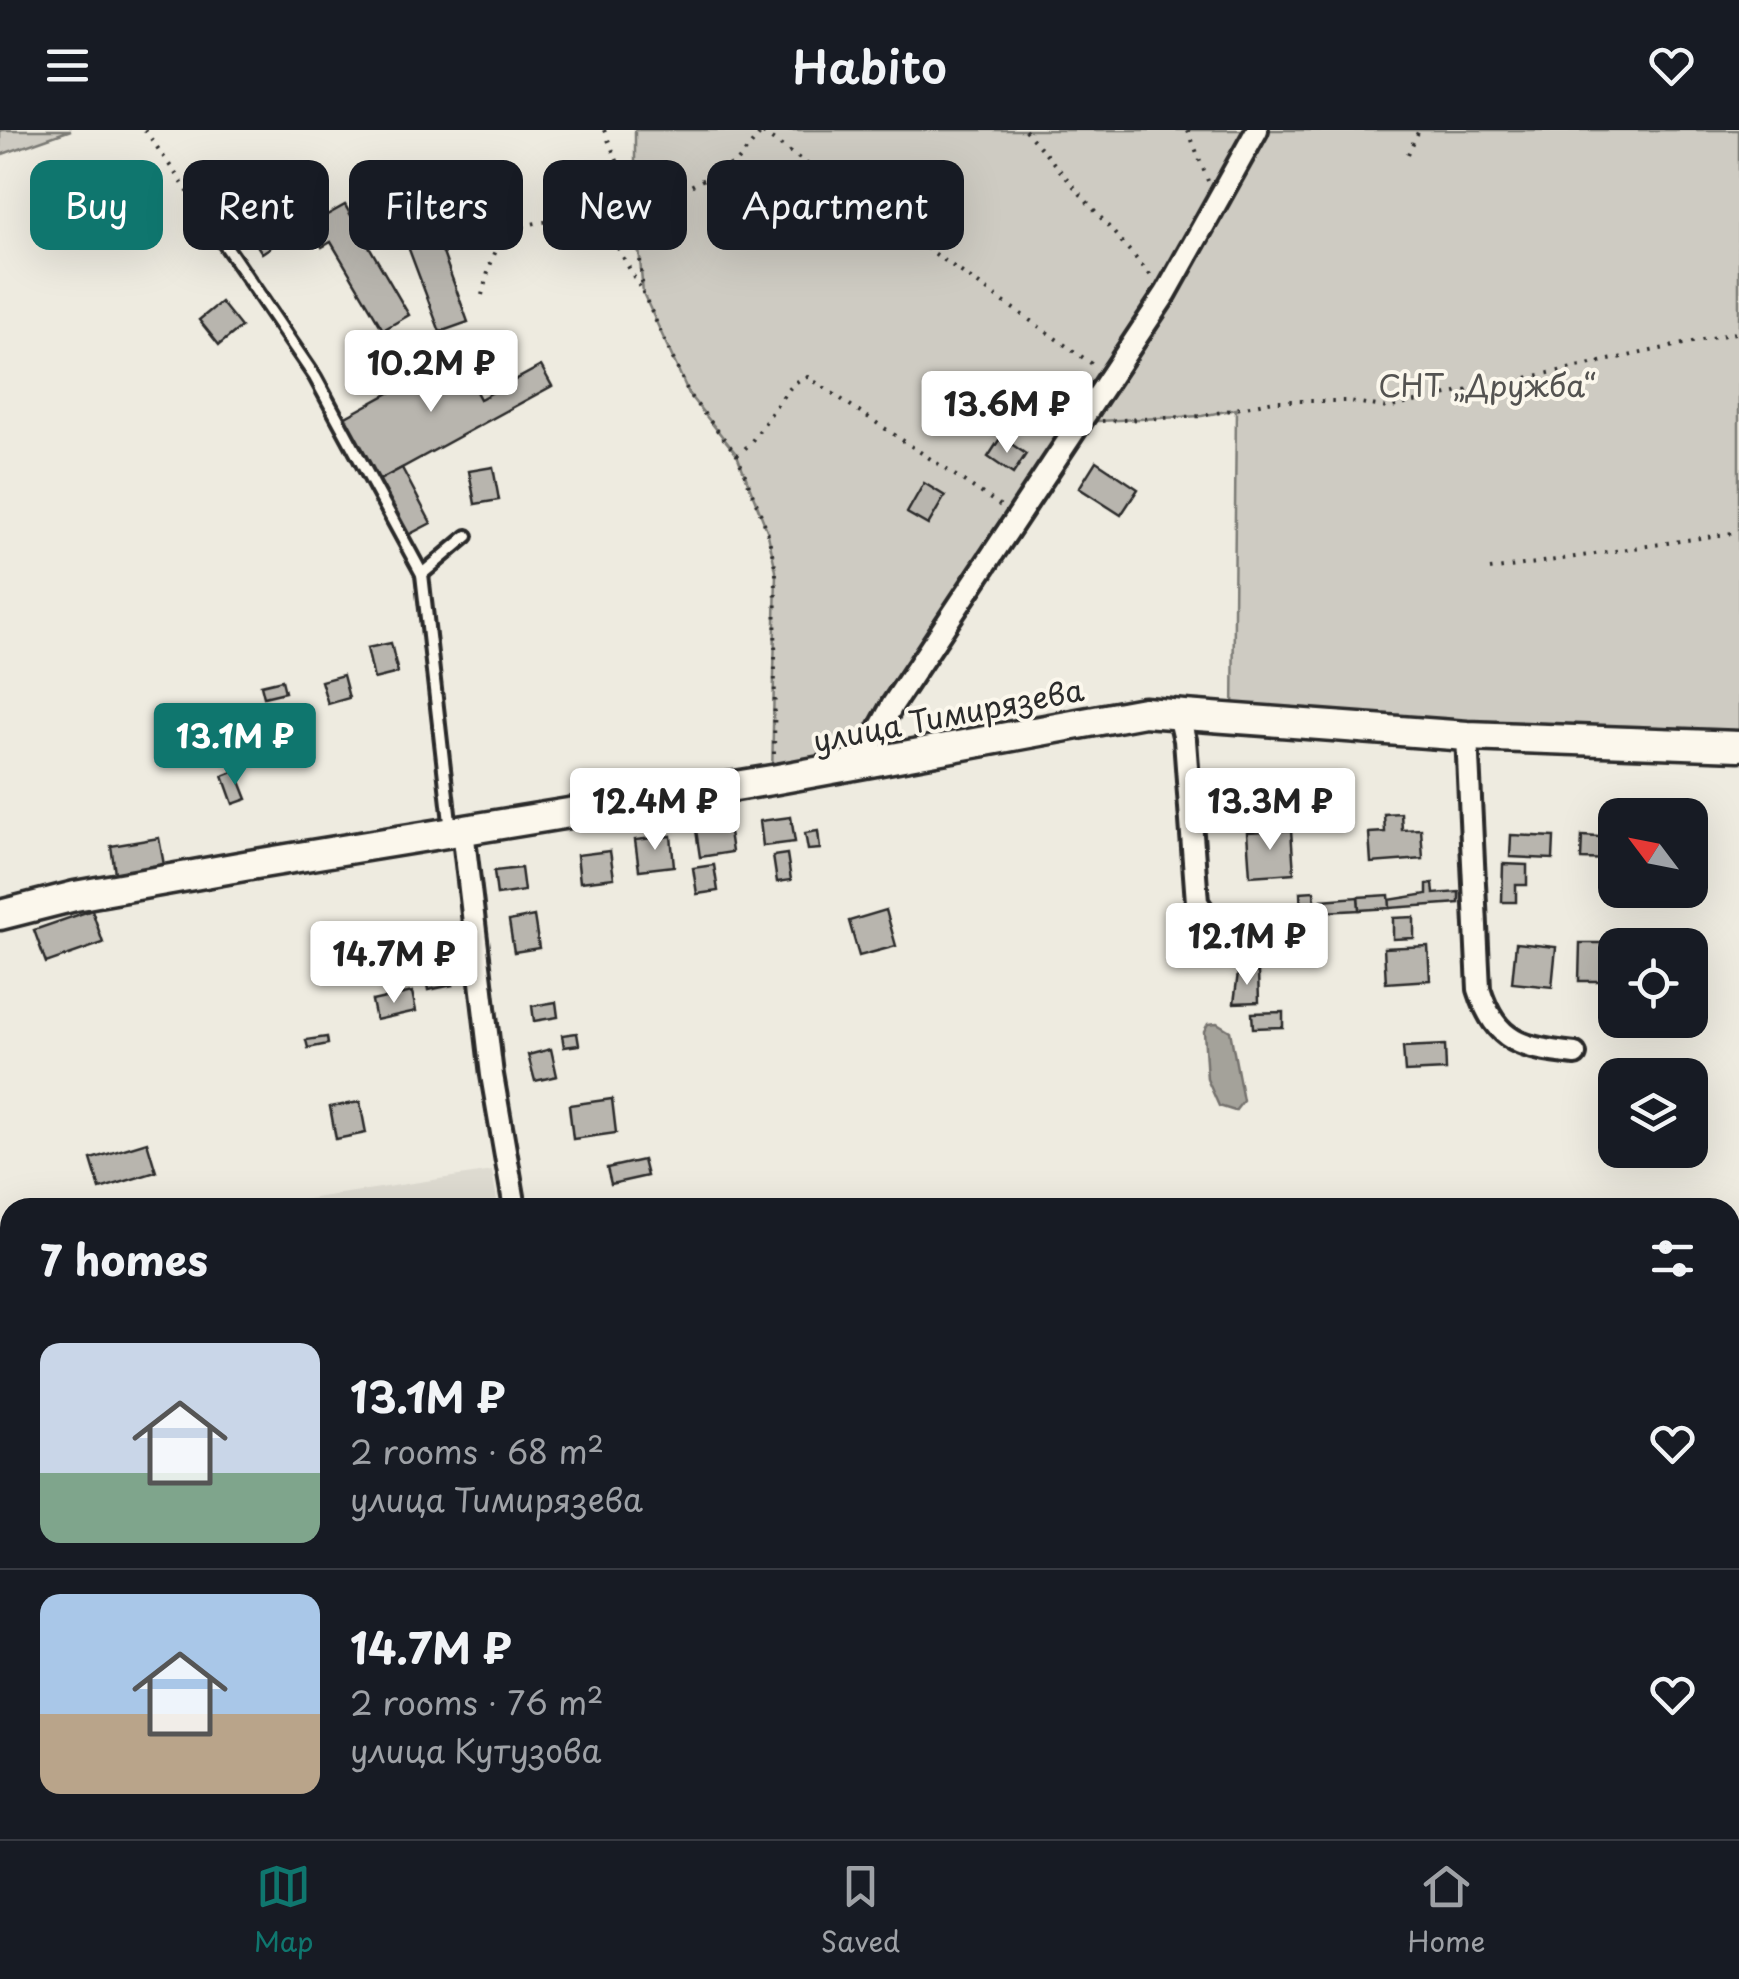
<!DOCTYPE html>
<html lang="en">
<head>
<meta charset="utf-8">
<style>
  :root { --surface:#171b24; --page:#20242c; --text:#f1f3f6; --muted:#9ea1a6; --line:#363941; --accent:#0f766e }
  body { margin:0; font-family:"Playpen Sans",sans-serif; background:var(--page); color:var(--text); height:100vh; display:flex; flex-direction:column; font-size:38px; white-space:nowrap }
  * { box-sizing:border-box; margin:0 }
  p { font-size:32px; color:var(--muted) }
  .icon { flex:none; width:55px; height:55px; fill:none; stroke:currentColor; stroke-width:2; stroke-linecap:round; stroke-linejoin:round }
  .map { position:relative; flex:1; overflow:hidden }
  .sheet { position:absolute; left:0px; top:1068px; width:1740px; height:642px; display:flex; flex-direction:column; background:var(--surface); border-radius:30px 30px 0 0; box-shadow:0 10px 40px #0002 }
  .sheet>* { flex:none }
  .hud { position:absolute; left:30px; top:30px; width:1000px; height:90px; display:flex; gap:20px }
  .needle { width:65px; rotate:302deg }
  .tools { position:absolute; left:1598px; top:668px; display:grid; gap:20px }
  .tools a { display:grid; place-items:center; width:110px; height:110px; border-radius:20px; background:var(--surface); box-shadow:0 10px 40px #0002; font-size:50px }
  .price { position:absolute; translate:-50% -85px; padding:0 22px; border-radius:10px; background:#fff; color:#222; font-size:32px; line-height:65px; filter:drop-shadow(0 2px 5px #0008) }
  .price::after { content:''; position:absolute; left:50%; top:60px; width:30px; height:22px; margin-left:-15px; background:inherit; clip-path:polygon(0 0,100% 0,50% 100%) }
  .price.current { background:var(--accent); color:#fff }
  ul { padding:0; list-style:none }
  li { display:flex; align-items:center; gap:30px; height:250px; padding:0 40px }
  li+li { border-top:2px solid var(--line) }
  li span { display:grid; place-items:center; flex:none; width:280px; height:200px; border-radius:20px; color:#555 }
  li>.icon { margin-inline-start:auto }
  span .icon { width:120px; height:120px; fill:#fffc; stroke-width:1 }
  li b { font-size:42px }
  h2 { display:flex; justify-content:space-between; align-items:center; height:120px; padding:0 40px; font-size:42px }
  .chip { padding:0 35px; border-radius:20px; background:var(--surface); box-shadow:0 10px 40px #0002; font-size:35px; line-height:90px }
  .chip.current { background:var(--accent); color:#fff }
  header { display:flex; justify-content:space-between; align-items:center; height:130px; padding:0 40px; background:var(--surface); font-size:45px; font-weight:600 }
  .tab-bar { display:flex; justify-content:space-around; align-items:center; height:140px; border-top:2px solid var(--line); background:var(--surface); font-size:28px; color:var(--muted) }
  .tab-bar a { display:grid; justify-items:center; gap:5px }
  .tab-bar .current { color:var(--accent) }
  .map>svg:first-child { display:block }
</style>
</head>
<body>
<header><svg class="icon" aria-label="menu" viewBox="0 0 24 24"><path d="M4 6h16M4 12h16M4 18h16"/></svg>Habito<svg class="icon" aria-label="heart" viewBox="0 0 24 24"><path d="M12 20l-8-8c-3-5 5-10 8-4 3-6 11-1 8 4z"/></svg></header>
<div class="map">
<svg width="1739" height="1709" viewBox="0 0 1739 1709">
  <rect width="100%" height="100%" fill="#eeebe0"/>
  <filter id="ink" filterUnits="userSpaceOnUse"><feTurbulence type="fractalNoise" baseFrequency=".01" numOctaves="2"/><feDisplacementMap in="SourceGraphic" scale="20" xChannelSelector="R" yChannelSelector="G"/><feConvolveMatrix kernelMatrix="1 2 1 2 8 2 1 2 1" color-interpolation-filters="sRGB"/></filter>
  <g filter="url(#ink)">
    <g fill="#dedbd1">
      <path d="M492,1041L498,1077H255Z"/>
      <path d="M10,1181V1393L0,1336L7,1325L0,1280V1183Z"/>
      <path d="M0,1587L10,1618V1700H37L40,1709H0Z"/>
    </g>
    <g fill="#cecbc2" stroke="#7c7b76" stroke-width="2.5">
      <path d="M0,0H71L0,25Z"/>
      <path d="M635,0H1739V616L1233,589L1236,279L1202,286L1078,292L860,635L772,650L776,441L767,400L737,325L690,266L643,163L635,73Z"/>
    </g>
    <path fill="#a4a29a" stroke="#74726e" stroke-width="2.5" d="M1217,893L1230,901L1243,971L1235,981L1219,976L1207,949L1204,901L1208,894Z"/>
    <g fill="#b8b5ae" stroke="#2b2b2b" stroke-width="2.5">
      <path d="M424,71L468,192L440,202L395,82Z"/>
      <path d="M345,75L409,185L383,200L331,112L322,117L314,103L324,96L320,89Z"/>
      <path d="M269,94L280,111L262,123L251,106Z"/>
      <path d="M221,172L241,197L219,215L199,190Z"/>
      <path d="M457,226L480,269L541,236L552,256L376,352L342,289Z"/>
      <path d="M1001,307L1026,324L1013,344L988,327Z"/>
      <path d="M1096,331L1138,359L1121,385L1079,358Z"/>
      <path d="M493,337L499,370L475,374L469,341Z"/>
      <path d="M402,338L431,393L406,406L376,352Z"/>
      <path d="M924,353L945,366L928,395L907,383Z"/>
      <path d="M391,513L398,543L374,549L367,518Z"/>
      <path d="M343,545L349,568L328,574L321,551Z"/>
      <path d="M282,550L285,562L264,567L261,555Z"/>
      <path d="M244,613L252,635L233,642L226,620Z"/>
      <path d="M236,641L247,669L233,674L223,646Z"/>
      <path d="M1401,683L1402,700L1421,699L1423,729L1371,733L1369,703L1385,702L1384,684Z"/>
      <path d="M791,687L795,712L763,716L760,691Z"/>
      <path d="M728,695L732,722L700,727L696,700Z"/>
      <path d="M1291,700L1294,743L1250,746L1247,702Z"/>
      <path d="M818,701L820,719L808,720L805,703Z"/>
      <path d="M1511,705L1554,707L1553,729L1510,727Z"/>
      <path d="M671,706L674,736L639,740L635,710Z"/>
      <path d="M1582,706L1615,708V730L1581,729Z"/>
      <path d="M159,708L164,735L115,743L111,716Z"/>
      <rect x="1690" y="710" width="6" height="24"/>
      <path d="M610,721L614,748L580,752L577,725Z"/>
      <path d="M787,724L791,750L777,752L773,726Z"/>
      <path d="M1503,734L1527,735V755H1516V772H1502Z"/>
      <path d="M714,735L718,761L697,764L693,738Z"/>
      <path d="M521,738L524,761L497,765L494,741Z"/>
      <path d="M1433,753L1434,764L1459,762V773L1390,778L1389,770L1427,764V754Z"/>
      <path d="M1314,761L1315,775H1322L1323,782L1301,786L1300,762Z"/>
      <path d="M1389,765L1390,778L1359,780L1358,767Z"/>
      <path d="M1358,767L1359,780L1323,782L1322,770Z"/>
      <path d="M92,780L103,813L46,833L34,800Z"/>
      <path d="M886,780L896,816L859,826L849,791Z"/>
      <path d="M534,786L539,818L514,822L509,791Z"/>
      <path d="M1414,787V808L1393,809V788Z"/>
      <path d="M1279,791L1281,833L1255,834L1253,793Z"/>
      <path d="M1516,813L1556,817L1552,857L1512,853Z"/>
      <path d="M1580,813H1626L1615,815V860H1602V851H1579Z"/>
      <path d="M1428,816L1430,850L1386,853L1384,818Z"/>
      <path d="M447,826L453,855L428,860L423,831Z"/>
      <path d="M1258,842L1259,872L1234,873L1238,843Z"/>
      <path d="M412,862L416,881L376,890L372,871Z"/>
      <path d="M556,872L558,887L534,891L532,876Z"/>
      <path d="M1283,882V897L1253,898L1252,883Z"/>
      <path d="M577,903L579,915L564,917L562,905Z"/>
      <path d="M327,907L328,914L308,918L306,910Z"/>
      <path d="M1445,915L1446,940L1405,942L1403,917Z"/>
      <path d="M551,919L557,946L535,951L528,925Z"/>
      <path d="M612,969L616,1003L573,1009L569,975Z"/>
      <path d="M360,972L366,1003L336,1009L330,977Z"/>
      <path d="M147,1012L156,1042L100,1059L91,1029Z"/>
      <path d="M643,1030L647,1046L611,1054L607,1038Z"/>
      <path d="M10,1248V1325H7L0,1250Z"/>
      <path d="M0,1587L10,1618V1689L0,1659Z"/>
      <path d="M14,1700H37L40,1709H17Z"/>
      <path d="M695,1700H723L697,1707Z"/>
    </g>
    <g fill="none" stroke-linecap="round" stroke-linejoin="round">
      <g stroke="#2b2b2b" stroke-width="18">
        <g id="lane">
          <path d="M198,75L315,247L422,444"/>
          <path d="M451,701L422,444L467,406"/>
        </g>
      </g>
      <g stroke="#2b2b2b" stroke-width="28">
        <g id="street">
          <path d="M1179,585L1185,610L1197,772L1209,790L1247,813"/>
          <path d="M1467,606L1479,859C1496,914 1523,918 1575,924"/>
          <path d="M860,635L893,574L1166,163L1257,0"/>
          <path d="M463,700L492,945L515,1078"/>
          <path d="M623,1700L624,1709"/>
        </g>
      </g>
      <g stroke="#2b2b2b" stroke-width="35">
        <path id="secondary" d="M0,785L75,766L250,735L772,650L1144,582L1467,606L1739,616"/>
      </g>
      <g stroke="#2b2b2b" stroke-width="4" stroke-dasharray="2.5 8" stroke-linecap="butt">
        <path d="M145,0L189,63"/>
        <path d="M604,0L635,73L643,163L690,266L737,325L767,400L776,441L774,625"/>
        <path d="M1025,0L1153,148"/>
        <path d="M1188,0L1208,51"/>
        <path d="M763,3L1095,236"/>
        <path d="M1408,24L1419,0"/>
        <path d="M636,85L738,31L763,0"/>
        <path d="M482,165C487,146 492,122 505,107C522,87 590,85 608,105C621,119 630,142 641,159"/>
        <path d="M1102,291L1202,286L1274,271H1350L1387,278L1739,202"/>
        <path d="M737,325C762,309 784,249 808,247L1004,378"/>
        <path d="M1490,440L1739,402"/>
      </g>
      <use href="#lane" stroke="#fbf7ec" stroke-width="10"/>
      <use href="#street" stroke="#fbf7ec" stroke-width="20"/>
      <use href="#secondary" stroke="#fbf7ec" stroke-width="28"/>
    </g>
  </g>
  <g text-anchor="middle" dominant-baseline="central" stroke-width="8" stroke-linejoin="round" paint-order="stroke">
    <g font-size="30" fill="#545351" stroke="#fbf7ec">
      <text x="1487" y="254">СНТ „Дружба“</text>
    </g>
    <g font-size="30" fill="#2b2b2b" stroke="#fbf7ec">
      <text transform="translate(948 584) rotate(-11)">улица Тимирязева</text>
    </g>
  </g>
</svg>
<div class="tools">
<a><svg class="needle" viewBox="-14 -14 28 28"><path d="M0-13l5 13h-10z" fill="#e53935"/><path d="M0 13l5-13h-10z" fill="#9ea1a6"/></svg></a>
<a><svg class="icon" aria-label="locate" viewBox="0 0 24 24"><circle cx="12" cy="12" r="6"/><path d="M12 2v4M12 18v4M2 12h4M18 12h4"/></svg></a>
<a><svg class="icon" aria-label="layers" viewBox="0 0 24 24"><path d="M12 4l9 5-9 5-9-5zM3 14l9 5 9-5"/></svg></a>
</div>
<b class="price" style="left:431px;top:285px">10.2M ₽</b>
<b class="price" style="left:1007px;top:326px">13.6M ₽</b>
<b class="price current" style="left:235px;top:658px">13.1M ₽</b>
<b class="price" style="left:655px;top:723px">12.4M ₽</b>
<b class="price" style="left:1270px;top:723px">13.3M ₽</b>
<b class="price" style="left:1247px;top:858px">12.1M ₽</b>
<b class="price" style="left:394px;top:876px">14.7M ₽</b>
<div class="hud">
<a class="chip current">Buy</a>
<a class="chip">Rent</a>
<a class="chip">Filters</a>
<a class="chip">New</a>
<a class="chip">Apartment</a>
</div>
<section class="sheet">
<h2>7 homes<svg class="icon" aria-label="filters" viewBox="0 0 24 24"><path d="M4 7h16M4 17h16"/><circle cx="9" cy="7" r="2"/><circle cx="15" cy="17" r="2"/></svg></h2>
<ul>
<li><span style="background:linear-gradient(#c9d6e8 65%,#7fa58c 0)"><svg class="icon" aria-label="home" viewBox="0 0 24 24"><path d="M3 11l9-7 9 7M6 9v11h12V9"/></svg></span><div><b>13.1M ₽</b><p>2 rooms · 68 m²</p><p>улица Тимирязева</p></div><svg class="icon" aria-label="heart" viewBox="0 0 24 24"><path d="M12 20l-8-8c-3-5 5-10 8-4 3-6 11-1 8 4z"/></svg></li>
<li><span style="background:linear-gradient(#a9c7e8 60%,#b9a48a 0)"><svg class="icon" aria-label="home" viewBox="0 0 24 24"><path d="M3 11l9-7 9 7M6 9v11h12V9"/></svg></span><div><b>14.7M ₽</b><p>2 rooms · 76 m²</p><p>улица Кутузова</p></div><svg class="icon" aria-label="heart" viewBox="0 0 24 24"><path d="M12 20l-8-8c-3-5 5-10 8-4 3-6 11-1 8 4z"/></svg></li>
</ul>
</section>
</div>
<nav class="tab-bar">
<a class="current"><svg class="icon" aria-label="map" viewBox="0 0 24 24"><path d="M3 6l6-2 6 2 6-2v14l-6 2-6-2-6 2zM9 4v14M15 6v14"/></svg>Map</a>
<a><svg class="icon" aria-label="saved" viewBox="0 0 24 24"><path d="M7 4h10v16l-5-4-5 4z"/></svg>Saved</a>
<a><svg class="icon" aria-label="home" viewBox="0 0 24 24"><path d="M3 11l9-7 9 7M6 9v11h12V9"/></svg>Home</a>
</nav>
</body>
</html>
